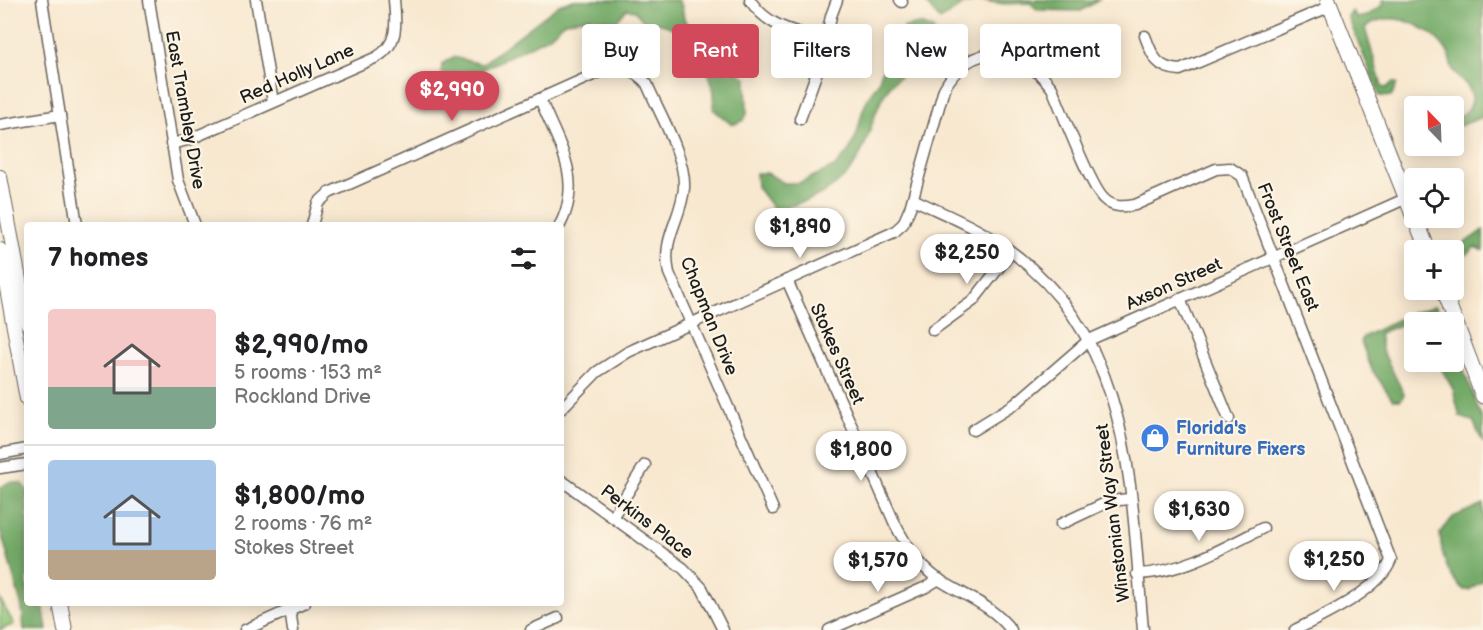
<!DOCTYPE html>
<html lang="en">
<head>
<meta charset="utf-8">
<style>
  :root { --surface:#fff; --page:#f6f6f6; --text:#202124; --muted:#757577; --line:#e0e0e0; --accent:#d1495b }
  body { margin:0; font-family:"Balsamiq Sans",sans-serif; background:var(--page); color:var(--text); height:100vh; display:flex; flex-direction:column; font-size:22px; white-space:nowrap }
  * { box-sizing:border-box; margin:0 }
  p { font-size:20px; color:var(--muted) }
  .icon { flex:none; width:33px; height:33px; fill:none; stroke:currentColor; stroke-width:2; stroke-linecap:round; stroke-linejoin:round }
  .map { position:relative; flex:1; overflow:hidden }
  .details { position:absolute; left:24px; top:222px; width:540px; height:384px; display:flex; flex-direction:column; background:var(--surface); border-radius:6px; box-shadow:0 3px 15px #0003 }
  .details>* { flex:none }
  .banner { position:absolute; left:582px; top:24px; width:570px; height:54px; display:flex; gap:12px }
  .needle { width:39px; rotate:337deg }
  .controls { position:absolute; left:1404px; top:96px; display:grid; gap:12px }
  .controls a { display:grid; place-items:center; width:60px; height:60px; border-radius:6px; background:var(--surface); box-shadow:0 3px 15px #0003; font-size:30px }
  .price { position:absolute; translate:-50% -51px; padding:0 14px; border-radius:21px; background:#fff; color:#222; font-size:20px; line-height:39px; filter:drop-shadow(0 2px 3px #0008) }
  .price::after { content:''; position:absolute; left:50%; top:36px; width:18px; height:14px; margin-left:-9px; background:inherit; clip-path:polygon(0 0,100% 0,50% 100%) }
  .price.on { background:var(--accent); color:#fff }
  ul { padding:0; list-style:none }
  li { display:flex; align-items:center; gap:18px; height:150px; padding:0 24px }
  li+li { border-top:2px solid var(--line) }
  li span { display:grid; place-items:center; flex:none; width:168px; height:120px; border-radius:6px; color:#555 }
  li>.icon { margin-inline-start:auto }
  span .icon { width:72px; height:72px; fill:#fffc; stroke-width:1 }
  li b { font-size:26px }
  h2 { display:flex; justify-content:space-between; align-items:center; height:72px; padding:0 24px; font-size:26px }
  .chip { padding:0 21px; border-radius:6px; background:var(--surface); box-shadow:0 3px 15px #0003; font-size:21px; line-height:54px }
  .chip.on { background:var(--accent); color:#fff }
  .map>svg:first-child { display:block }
</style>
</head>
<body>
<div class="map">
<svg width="1483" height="630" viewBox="0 0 1483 630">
  <rect width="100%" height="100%" fill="#fcf5e5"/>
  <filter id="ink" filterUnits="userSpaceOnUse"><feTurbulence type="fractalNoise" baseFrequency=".0167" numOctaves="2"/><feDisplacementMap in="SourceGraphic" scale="12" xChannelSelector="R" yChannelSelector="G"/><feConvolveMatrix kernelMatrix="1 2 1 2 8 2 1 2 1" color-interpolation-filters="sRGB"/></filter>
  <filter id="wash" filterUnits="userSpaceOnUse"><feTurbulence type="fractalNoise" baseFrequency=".008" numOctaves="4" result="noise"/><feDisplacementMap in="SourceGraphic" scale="24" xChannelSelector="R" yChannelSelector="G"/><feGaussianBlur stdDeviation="1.35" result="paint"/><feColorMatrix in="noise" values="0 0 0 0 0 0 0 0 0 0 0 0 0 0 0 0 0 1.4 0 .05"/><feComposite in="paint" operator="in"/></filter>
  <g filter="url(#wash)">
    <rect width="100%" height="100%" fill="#f8e8d0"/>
    <path fill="#8fc577" stroke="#56704a" stroke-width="1.5" d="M0,599L14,624L0,630Z"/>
    <g fill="#73aa68" stroke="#486342" stroke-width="1.5">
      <path d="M574,0H678L682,6L684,19L697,35L717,28L724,45L723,60L746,78L747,114L743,121L732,125L713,109C716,95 713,85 708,72C706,67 705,60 702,54C693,33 664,22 643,21L635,11L627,9L617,21L590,17L565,22L550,36L468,77L454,78L441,73L442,64L453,57L482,64L559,5Z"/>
      <path d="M923,0H1099L1081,11L1038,10L1030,3L1004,4L978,0L963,5L940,20Z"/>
      <path d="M1382,0H1483V117L1454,128V119C1467,114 1478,103 1468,87C1464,81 1456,78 1453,70C1450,65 1450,58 1448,53C1433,27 1390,6 1365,28L1382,87L1386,88L1393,82L1397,84L1391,97L1380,96L1348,17L1352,11L1357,18L1367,16L1382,5Z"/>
      <path d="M920,24L933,29L945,53L941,57L925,51L913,59L909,70C856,99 888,169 808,200C796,204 785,209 772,207L757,187L756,173H767L784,183H799L834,167L848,152L857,134L862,113L868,97L878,83L890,46L905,27Z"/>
      <path d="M1483,230V251L1475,247L1467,254L1461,255L1458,251L1463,244Z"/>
      <path d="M1435,306L1445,322H1435L1432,316C1426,315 1383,331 1379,334L1382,350L1404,394L1401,400H1393L1372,370L1361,342L1363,337L1409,314Z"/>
      <path d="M1454,344L1483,422V443L1473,421L1460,417L1453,389L1442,370L1441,362H1454Z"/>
      <path d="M9,482L21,483L27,490V603H43L47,630H24L22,607L0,529V488Z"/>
      <path d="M1483,504V580L1469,590H1464C1447,576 1441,554 1440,533L1453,517Z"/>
    </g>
  </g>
  <g filter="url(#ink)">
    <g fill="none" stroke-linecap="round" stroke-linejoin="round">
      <g stroke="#69635b" stroke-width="13">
        <g id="minor">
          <path d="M42,0L77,225"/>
          <path d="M149,0L178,180L195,225"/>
          <path d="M256,0L273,102"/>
          <path d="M750,0C768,28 796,32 826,40"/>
          <path d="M900,0L902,2"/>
          <path d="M1145,36C1152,55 1156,69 1180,70L1331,6"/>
          <path d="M540,99C558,143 584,179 560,225"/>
          <path d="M800,119L823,55L831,16L837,0"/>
          <path d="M0,125L60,115"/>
          <path d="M171,144L188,140L377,57C399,43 396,24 394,0"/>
          <path d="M913,199C944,214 977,227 1005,247C1135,340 1130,487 1143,630"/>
          <path d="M312,225L318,203L329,193L602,71C619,65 636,70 647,84C659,113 686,157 684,188C681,220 661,238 669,273L773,509"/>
          <path d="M787,280L895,524C906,545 918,565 938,579C964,596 991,604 1011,630"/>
          <path d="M1180,299L1229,419"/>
          <path d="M933,330L973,301L1011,252"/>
          <path d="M561,409L597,372L628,352L894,232L903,224L910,208L944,89C971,39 1021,47 1052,88C1061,109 1091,188 1104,199C1113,208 1124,207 1135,205L1216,169L1230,168L1242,176L1391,560C1380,590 1323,616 1295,630"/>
          <path d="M973,430L1015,404L1089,340L1407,198"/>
          <path d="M0,454L27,449"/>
          <path d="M0,468L27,464"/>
          <path d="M561,480L683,568L702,588L723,630"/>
          <path d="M613,516L645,465"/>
          <path d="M1061,524L1110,501L1129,499"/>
          <path d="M1137,574C1181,573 1226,547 1263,528"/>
          <path d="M289,603L293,630"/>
          <path d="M245,630L305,603"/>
          <path d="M531,630L558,618"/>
          <path d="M829,630L926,587L939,579"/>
        </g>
      </g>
      <g stroke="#69635b" stroke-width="16">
        <g id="tertiary">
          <path d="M0,177L27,323"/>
          <path d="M0,250L27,399"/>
          <path d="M60,603L65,630"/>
        </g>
      </g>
      <g stroke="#69635b" stroke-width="17">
        <g id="secondary">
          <path d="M1328,0L1414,217"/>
          <path d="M1415,218L1428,250"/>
          <path d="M1443,290L1483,396"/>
        </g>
      </g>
      <use href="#minor" stroke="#fff" stroke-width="10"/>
      <use href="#tertiary" stroke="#fff" stroke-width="14"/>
      <use href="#secondary" stroke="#fff" stroke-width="15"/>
    </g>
  </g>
  <defs>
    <g id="shop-disc" transform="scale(1.5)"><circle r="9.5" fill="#3f7fe0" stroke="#fcf5e5"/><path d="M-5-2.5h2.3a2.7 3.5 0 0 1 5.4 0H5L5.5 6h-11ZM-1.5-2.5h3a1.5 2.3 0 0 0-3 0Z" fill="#fff"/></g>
  </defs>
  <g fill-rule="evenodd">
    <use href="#shop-disc" x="1155" y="438"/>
  </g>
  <g text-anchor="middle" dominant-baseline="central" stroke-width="4.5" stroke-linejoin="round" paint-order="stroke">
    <g font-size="18" fill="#1c1c1c" stroke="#fcf5e5">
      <text transform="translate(297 74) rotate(-24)">Red Holly Lane</text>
      <text transform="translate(185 110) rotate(80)">East Trambley Drive</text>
      <text transform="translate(1288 247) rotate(68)">Frost Street East</text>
      <text transform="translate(1174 284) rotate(-24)">Axson Street</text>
      <text transform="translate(709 316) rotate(68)">Chapman Drive</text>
      <text transform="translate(837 354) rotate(66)">Stokes Street</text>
      <text transform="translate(1113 513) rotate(-97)">Winstonian Way Street</text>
      <text transform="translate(647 522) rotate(37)">Perkins Place</text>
    </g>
    <g font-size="18" font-weight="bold" fill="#366cbe" stroke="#fcf5e5" text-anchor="start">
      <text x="1176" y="428">Florida's<tspan x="1176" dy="21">Furniture Fixers</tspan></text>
    </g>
  </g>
</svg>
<div class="controls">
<a><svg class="needle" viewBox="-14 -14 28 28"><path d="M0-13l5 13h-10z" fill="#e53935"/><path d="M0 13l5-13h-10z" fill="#757577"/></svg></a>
<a><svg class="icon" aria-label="locate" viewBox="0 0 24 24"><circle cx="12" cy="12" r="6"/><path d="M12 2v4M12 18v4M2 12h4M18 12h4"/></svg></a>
<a>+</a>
<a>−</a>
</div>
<b class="price on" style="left:452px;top:122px">$2,990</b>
<b class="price" style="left:800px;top:259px">$1,890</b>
<b class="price" style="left:967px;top:285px">$2,250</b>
<b class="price" style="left:861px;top:482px">$1,800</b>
<b class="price" style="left:1199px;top:542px">$1,630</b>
<b class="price" style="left:1334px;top:592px">$1,250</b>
<b class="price" style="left:878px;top:593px">$1,570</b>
<div class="banner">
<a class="chip">Buy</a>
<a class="chip on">Rent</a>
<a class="chip">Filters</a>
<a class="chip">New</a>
<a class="chip">Apartment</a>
</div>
<section class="details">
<h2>7 homes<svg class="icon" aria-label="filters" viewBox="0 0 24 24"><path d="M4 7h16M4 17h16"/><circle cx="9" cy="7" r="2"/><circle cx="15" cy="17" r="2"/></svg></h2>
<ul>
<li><span style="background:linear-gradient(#f6c9c9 65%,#7fa58c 0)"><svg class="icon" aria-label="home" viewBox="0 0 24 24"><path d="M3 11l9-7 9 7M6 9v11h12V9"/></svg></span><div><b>$2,990/mo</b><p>5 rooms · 153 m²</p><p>Rockland Drive</p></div></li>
<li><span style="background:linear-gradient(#a9c7e8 75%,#b9a48a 0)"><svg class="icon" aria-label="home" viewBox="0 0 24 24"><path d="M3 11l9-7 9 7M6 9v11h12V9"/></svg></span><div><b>$1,800/mo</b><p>2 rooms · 76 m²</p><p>Stokes Street</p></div></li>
</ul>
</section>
</div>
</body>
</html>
